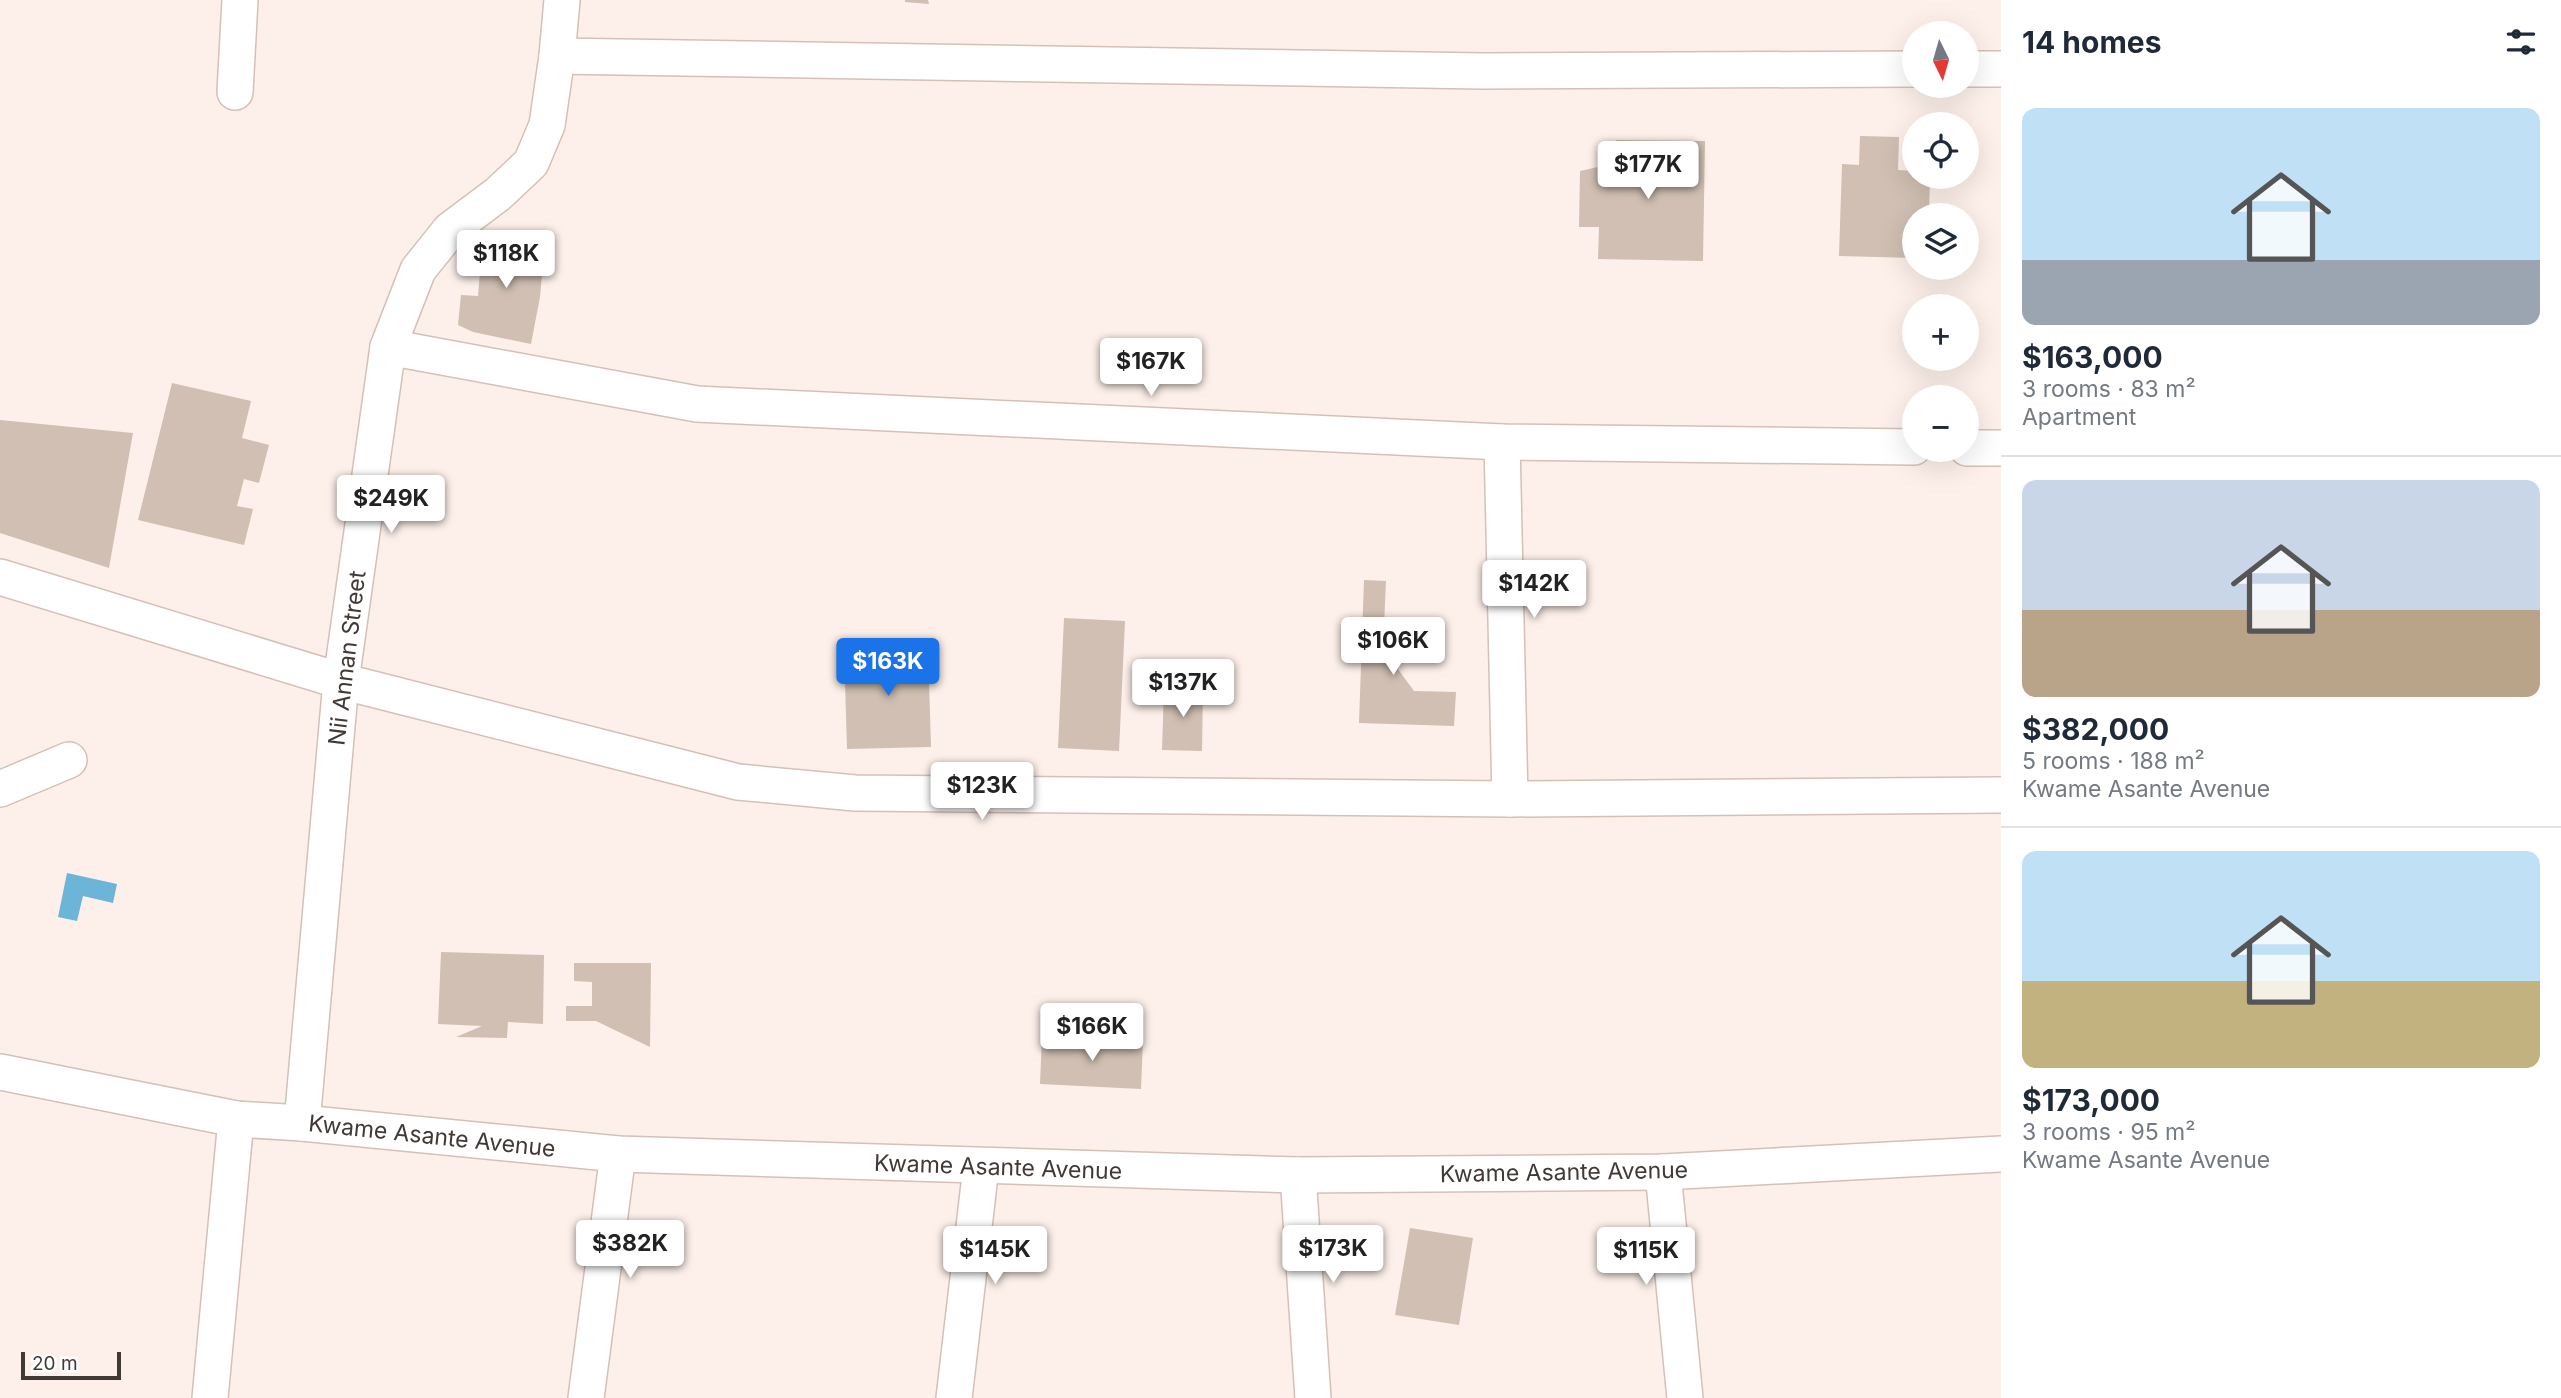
<!DOCTYPE html>
<html lang="en">
<head>
<meta charset="utf-8">
<style>
  :root { --surface:#fff; --page:#f6f6f7; --text:#1f2937; --muted:#747a83; --line:#e0e1e3; --accent:#1a73e8 }
  body { margin:0; font-family:Inter,sans-serif; background:var(--page); color:var(--text); height:100vh; display:flex; flex-direction:column; font-size:26px; white-space:nowrap }
  * { box-sizing:border-box; margin:0 }
  p { font-size:23px; color:var(--muted) }
  .icon { flex:none; width:38px; height:38px; fill:none; stroke:currentColor; stroke-width:2; stroke-linecap:round; stroke-linejoin:round }
  .map { position:relative; flex:1; overflow:hidden }
  .sheet { display:flex; flex-direction:column; background:var(--surface); width:560px }
  .sheet>* { flex:none }
  .needle { width:46px; rotate:175deg }
  .controls { position:absolute; left:1902px; top:21px; display:grid; gap:14px }
  .controls a { display:grid; place-items:center; width:77px; height:77px; border-radius:50%; background:var(--surface); box-shadow:0 7px 28px #0002; font-size:35px }
  .scale { position:absolute; left:21px; bottom:18px; width:100px; box-sizing:border-box; padding-left:7px; border:4px solid #413935; border-top:0; font-size:19px; line-height:24px; white-space:nowrap; color:#413935; -webkit-text-stroke:5px #fff; paint-order:stroke }
  .price { position:absolute; translate:-50% -60px; padding:0 16px; border-radius:7px; background:#fff; color:#222; font-size:23px; line-height:46px; filter:drop-shadow(0 2px 4px #0008) }
  .price::after { content:''; position:absolute; left:50%; top:42px; width:21px; height:16px; margin-left:-10px; background:inherit; clip-path:polygon(0 0,100% 0,50% 100%) }
  .price.active { background:var(--accent); color:#fff }
  ul { padding:0; list-style:none }
  li { display:grid; align-content:center; gap:14px; height:371px; padding:0 21px }
  li+li { border-top:2px solid var(--line) }
  li span { display:grid; place-items:center; height:217px; border-radius:14px; color:#555 }
  li>.icon { margin-inline-start:auto }
  span .icon { width:126px; height:126px; fill:#fffc; stroke-width:1 }
  li b { font-size:30px }
  h2 { display:flex; justify-content:space-between; align-items:center; height:84px; padding:0 21px; font-size:30px }
  main { display:flex; flex:1; min-height:0 }
  .map>svg:first-child { display:block }
</style>
</head>
<body>
<main>
<div class="map">
<svg width="2001" height="1398" viewBox="0 0 2001 1398">
  <rect width="100%" height="100%" fill="#fdf0ea"/>
  <path fill="#6db4d9" d="M67,873L117,884L113,903L83,896L77,921L58,917Z"/>
  <g fill="#d0bfb2">
    <path d="M905,0H928L929,4L905,2Z"/>
    <path d="M1860,136L1899,137L1898,170L1914,171V177H1930L1929,215H1914V258L1839,256L1842,164L1859,165Z"/>
    <path d="M1616,140L1705,141L1703,261L1598,259L1599,227H1579L1580,171L1616,163Z"/>
    <path d="M483,235L545,241L540,297L531,344L473,332L458,325L461,295L478,296Z"/>
    <path d="M172,383L251,401L242,438L269,445L259,483L244,479L237,506L253,509L244,545L138,520Z"/>
    <path d="M0,420L133,433L109,568L0,533Z"/>
    <path d="M1364,580L1386,581L1383,649L1414,691L1456,692L1454,726L1359,723Z"/>
    <path d="M1064,618L1125,621L1119,751L1058,748Z"/>
    <path d="M928,647L931,747L847,749L844,649Z"/>
    <path d="M1164,687L1203,688L1202,751L1162,750Z"/>
    <path d="M441,952L544,955L543,1024L508,1022L507,1038L456,1037L482,1026L438,1024Z"/>
    <path d="M574,963H651L650,1047L596,1021H566V1006H592V982L574,981Z"/>
    <path d="M1042,1037L1143,1041L1141,1089L1040,1084Z"/>
    <path d="M1410,1228L1473,1238L1459,1325L1395,1315Z"/>
  </g>
  <g fill="none" stroke-linecap="round" stroke-linejoin="round">
    <g stroke="#d5c0b7" stroke-width="38">
      <g id="minor">
        <path d="M557,56L1482,71L1914,69"/>
        <path d="M1967,69H2001"/>
        <path d="M235,92L240,0"/>
        <path d="M388,347L697,404L1502,442L1914,447"/>
        <path d="M1502,442L1510,799"/>
        <path d="M1967,448H2001"/>
        <path d="M0,577L341,681L738,782L855,793L1510,799L2001,795"/>
        <path d="M0,789L69,760"/>
        <path d="M0,1072L236,1119L302,1123L618,1154L1298,1175L1663,1172L2001,1154"/>
        <path d="M302,1123L341,681L388,347L418,270L450,230L498,194L531,163L547,125L557,56L562,0"/>
        <path d="M1663,1172L1685,1398"/>
        <path d="M1298,1175L1313,1398"/>
        <path d="M210,1398L236,1119"/>
        <path d="M586,1398L618,1154"/>
        <path d="M954,1398L981,1167"/>
      </g>
    </g>
    <use href="#minor" stroke="#fff" stroke-width="35"/>
  </g>
  <g text-anchor="middle" dominant-baseline="central" stroke-width="5" stroke-linejoin="round" paint-order="stroke">
    <g font-size="23" fill="#413935" stroke="#fff">
      <text transform="translate(347 658) rotate(-83)">Nii Annan Street</text>
      <text transform="translate(432 1136) rotate(6)">Kwame Asante Avenue</text>
      <text transform="translate(998 1167) rotate(2)">Kwame Asante Avenue</text>
      <text transform="translate(1564 1172) rotate(-1)">Kwame Asante Avenue</text>
    </g>
  </g>
</svg>
<div class="controls">
<a><svg class="needle" viewBox="-14 -14 28 28"><path d="M0-13l5 13h-10z" fill="#e53935"/><path d="M0 13l5-13h-10z" fill="#747a83"/></svg></a>
<a><svg class="icon" aria-label="locate" viewBox="0 0 24 24"><circle cx="12" cy="12" r="6"/><path d="M12 2v4M12 18v4M2 12h4M18 12h4"/></svg></a>
<a><svg class="icon" aria-label="layers" viewBox="0 0 24 24"><path d="M12 4l9 5-9 5-9-5zM3 14l9 5 9-5"/></svg></a>
<a>+</a>
<a>−</a>
</div>
<div class="scale">20 m</div>
<b class="price" style="left:1648px;top:201px">$177K</b>
<b class="price" style="left:506px;top:290px">$118K</b>
<b class="price" style="left:1151px;top:398px">$167K</b>
<b class="price" style="left:391px;top:535px">$249K</b>
<b class="price" style="left:1534px;top:620px">$142K</b>
<b class="price" style="left:1393px;top:677px">$106K</b>
<b class="price active" style="left:888px;top:698px">$163K</b>
<b class="price" style="left:1183px;top:719px">$137K</b>
<b class="price" style="left:982px;top:822px">$123K</b>
<b class="price" style="left:1092px;top:1063px">$166K</b>
<b class="price" style="left:630px;top:1280px">$382K</b>
<b class="price" style="left:1333px;top:1285px">$173K</b>
<b class="price" style="left:995px;top:1286px">$145K</b>
<b class="price" style="left:1646px;top:1287px">$115K</b>
</div>
<section class="sheet">
<h2>14 homes<svg class="icon" aria-label="filters" viewBox="0 0 24 24"><path d="M4 7h16M4 17h16"/><circle cx="9" cy="7" r="2"/><circle cx="15" cy="17" r="2"/></svg></h2>
<ul>
<li><span style="background:linear-gradient(#bfe0f5 70%,#9aa5b1 0)"><svg class="icon" aria-label="home" viewBox="0 0 24 24"><path d="M3 11l9-7 9 7M6 9v11h12V9"/></svg></span><div><b>$163,000</b><p>3 rooms · 83 m²</p><p>Apartment</p></div></li>
<li><span style="background:linear-gradient(#c9d6e8 60%,#b9a48a 0)"><svg class="icon" aria-label="home" viewBox="0 0 24 24"><path d="M3 11l9-7 9 7M6 9v11h12V9"/></svg></span><div><b>$382,000</b><p>5 rooms · 188 m²</p><p>Kwame Asante Avenue</p></div></li>
<li><span style="background:linear-gradient(#bfe0f5 60%,#c2b280 0)"><svg class="icon" aria-label="home" viewBox="0 0 24 24"><path d="M3 11l9-7 9 7M6 9v11h12V9"/></svg></span><div><b>$173,000</b><p>3 rooms · 95 m²</p><p>Kwame Asante Avenue</p></div></li>
</ul>
</section>
</main>
</body>
</html>
